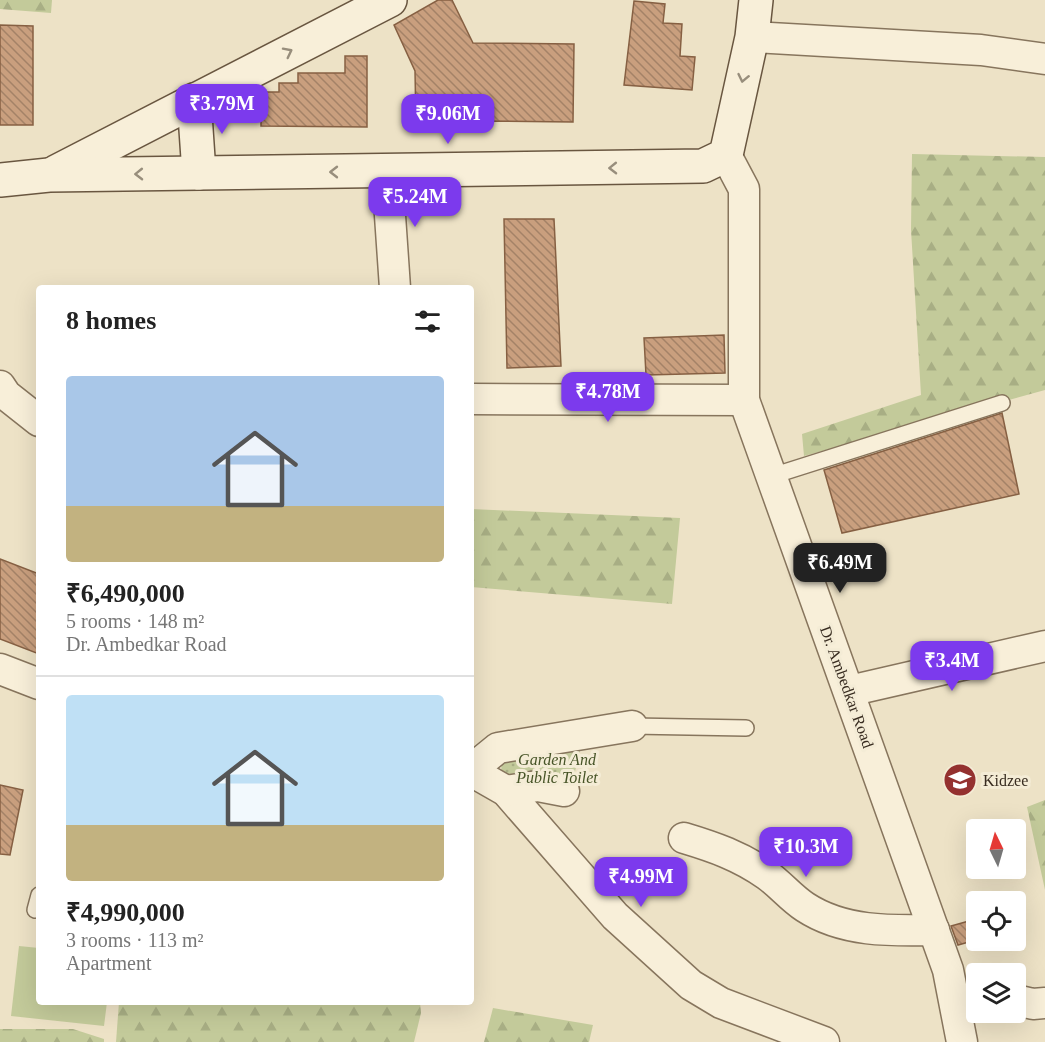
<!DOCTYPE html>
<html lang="en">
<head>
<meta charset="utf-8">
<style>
  :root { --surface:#fff; --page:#f6f6f6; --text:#222; --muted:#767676; --line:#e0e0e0; --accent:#7c3aed }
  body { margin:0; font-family:Georgia,serif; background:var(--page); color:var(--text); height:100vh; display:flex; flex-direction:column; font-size:22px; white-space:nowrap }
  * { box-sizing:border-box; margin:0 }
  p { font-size:20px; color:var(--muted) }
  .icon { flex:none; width:33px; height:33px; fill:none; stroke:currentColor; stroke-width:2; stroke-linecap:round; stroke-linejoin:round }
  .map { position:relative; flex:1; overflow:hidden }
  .panel { position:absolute; left:36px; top:285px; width:438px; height:720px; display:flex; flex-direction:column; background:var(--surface); border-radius:6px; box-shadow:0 6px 24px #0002 }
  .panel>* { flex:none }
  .needle { width:39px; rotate:355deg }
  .fabs { position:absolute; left:966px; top:819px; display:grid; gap:12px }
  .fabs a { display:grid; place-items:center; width:60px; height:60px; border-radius:6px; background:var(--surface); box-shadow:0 6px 24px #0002; font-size:30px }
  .price { position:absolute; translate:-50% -51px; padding:0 14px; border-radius:12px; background:var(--accent); color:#fff; font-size:20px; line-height:39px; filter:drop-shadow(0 2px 3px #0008) }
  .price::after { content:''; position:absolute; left:50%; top:36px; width:18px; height:14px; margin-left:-9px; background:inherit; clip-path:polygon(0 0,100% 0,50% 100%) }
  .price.active { background:#222; color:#fff }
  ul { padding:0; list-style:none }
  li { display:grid; align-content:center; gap:12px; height:318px; padding:0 30px }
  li+li { border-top:2px solid var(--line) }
  li span { display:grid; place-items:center; height:186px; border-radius:6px; color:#555 }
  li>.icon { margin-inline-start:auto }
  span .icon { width:108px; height:108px; fill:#fffc; stroke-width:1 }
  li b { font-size:26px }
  h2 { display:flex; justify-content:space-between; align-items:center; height:72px; padding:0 30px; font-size:26px }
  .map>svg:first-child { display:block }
</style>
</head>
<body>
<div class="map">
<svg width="1045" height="1042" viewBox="0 0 1045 1042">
  <defs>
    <pattern id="forest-firs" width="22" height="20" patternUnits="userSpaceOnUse" patternTransform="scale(1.5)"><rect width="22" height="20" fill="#c3ca9a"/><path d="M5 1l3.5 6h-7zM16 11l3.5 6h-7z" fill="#a8ae84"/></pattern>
    <pattern id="park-dots" width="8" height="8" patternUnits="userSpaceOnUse" patternTransform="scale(1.5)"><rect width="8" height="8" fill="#c3ca9a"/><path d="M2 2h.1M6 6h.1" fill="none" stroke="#a8ae84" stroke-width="1.8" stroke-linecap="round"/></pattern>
    <pattern id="building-back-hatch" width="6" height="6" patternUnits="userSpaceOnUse" patternTransform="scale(1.5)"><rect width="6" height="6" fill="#c99f7e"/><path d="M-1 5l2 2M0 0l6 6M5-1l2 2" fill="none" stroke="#a48267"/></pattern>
  </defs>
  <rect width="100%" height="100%" fill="#ede2c6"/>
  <g fill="url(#forest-firs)">
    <path d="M0,0H52L51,13L0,9Z"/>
    <path d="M912,154L1045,157V390L804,456L802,434L921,395L911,230Z"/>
    <path d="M471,509L680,518L672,604L471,587Z"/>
    <path d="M1045,800V890L1027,807Z"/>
    <path d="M119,1002H420L421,1013L414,1042H116Z"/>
    <path d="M493,1008L593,1025L589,1042H484Z"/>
    <path d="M0,1029H73L104,1039V1042H0Z"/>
  </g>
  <path fill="url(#park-dots)" d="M580,750L571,789L501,779L502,752Z"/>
  <path fill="#c3ca9a" d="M19,946L39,948V1002H107L104,1026L11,1016Z"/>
  <g fill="url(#building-back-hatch)" stroke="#866043" stroke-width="1.5">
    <path d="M438,0H452L473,43L574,44L573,122L476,121L473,125L416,126L415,71L394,25Z"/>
    <path d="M634,1L665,4L663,23L682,24L680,56L695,57L692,90L624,85Z"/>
    <path d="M0,25L33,26V125H0Z"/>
    <path d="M345,56H367V127L261,126V92H279V83H298V73H345Z"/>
    <path d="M504,219H554L561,366L507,368Z"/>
    <path d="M724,335L725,373L646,375L644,338Z"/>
    <path d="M1002,413L1019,494L842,533L824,470Z"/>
    <path d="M0,559L39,574V654L0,639Z"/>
    <path d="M0,785L23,790L10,855L0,854Z"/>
    <path d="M976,919V940L958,945L951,926Z"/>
  </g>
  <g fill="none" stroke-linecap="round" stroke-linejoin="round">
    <g stroke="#87755d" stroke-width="18">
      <g id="lane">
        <path d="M772,476L1002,403"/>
        <path d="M632,726L746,728"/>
        <path d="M35,910L39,895"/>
      </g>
    </g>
    <g stroke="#87755d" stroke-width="33">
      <g id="street">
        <path d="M752,37L981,50L1045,59"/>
        <path d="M726,155L744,189V400L948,970L962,1042"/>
        <path d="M387,172L395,288"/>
        <path d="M0,386L6,395L39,421"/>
        <path d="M471,399L744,400"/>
        <path d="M0,669L39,684"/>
        <path d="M849,691L1045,646"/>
        <path d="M471,770L498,748L632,726"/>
        <path d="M471,771L506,791L615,916L691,985L721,1003L824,1042"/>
        <path d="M506,791L538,786L564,791"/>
        <path d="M684,838C714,847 740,856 767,875C780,884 791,898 805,907C843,932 890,931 934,930"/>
        <path d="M1016,1000L1033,1004L1045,1003"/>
      </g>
    </g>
    <g stroke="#695640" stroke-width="36">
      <g id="secondary">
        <path d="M194,100L199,173"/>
        <path d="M56,172L390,0"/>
        <path d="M0,180L49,175L703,166L726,155L752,37L756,0"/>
      </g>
    </g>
    <use href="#lane" stroke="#f8efd9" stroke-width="15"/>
    <use href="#street" stroke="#f8efd9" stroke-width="30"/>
    <use href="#secondary" stroke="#f8efd9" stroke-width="33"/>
  </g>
  <defs><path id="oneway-chevron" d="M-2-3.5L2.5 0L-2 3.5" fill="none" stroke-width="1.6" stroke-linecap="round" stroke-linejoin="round" transform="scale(1.5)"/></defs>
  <g stroke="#988e7c">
    <use href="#oneway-chevron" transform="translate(288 52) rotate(-27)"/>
    <use href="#oneway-chevron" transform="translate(743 78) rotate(102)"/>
    <use href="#oneway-chevron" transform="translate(613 168) rotate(179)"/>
    <use href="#oneway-chevron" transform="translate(334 172) rotate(180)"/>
    <use href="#oneway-chevron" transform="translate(139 174) rotate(179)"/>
  </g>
  <defs>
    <g id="school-disc" transform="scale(1.725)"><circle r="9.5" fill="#94312f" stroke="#f4ecd6"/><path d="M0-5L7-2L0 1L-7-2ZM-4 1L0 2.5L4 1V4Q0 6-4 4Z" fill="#fff"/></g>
  </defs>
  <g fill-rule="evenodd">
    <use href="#school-disc" x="960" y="780"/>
  </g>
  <g text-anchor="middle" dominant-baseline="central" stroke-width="6" stroke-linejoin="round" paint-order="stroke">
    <g font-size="16" fill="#382c20" stroke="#f4ecd6">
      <text transform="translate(847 687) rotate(70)">Dr. Ambedkar Road</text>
    </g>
    <g font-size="16" font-style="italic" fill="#475427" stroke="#f4ecd6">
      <text x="557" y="759">Garden And<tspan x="557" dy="18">Public Toilet</tspan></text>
    </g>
    <g font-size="16" fill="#382c20" stroke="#f4ecd6" text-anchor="start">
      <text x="983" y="780">Kidzee</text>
    </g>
  </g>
</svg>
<div class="fabs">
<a><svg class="needle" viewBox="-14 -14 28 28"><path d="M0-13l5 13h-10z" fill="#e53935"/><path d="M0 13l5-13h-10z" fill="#767676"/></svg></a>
<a><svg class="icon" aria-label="locate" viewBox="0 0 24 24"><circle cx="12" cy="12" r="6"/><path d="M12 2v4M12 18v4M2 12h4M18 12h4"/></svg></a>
<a><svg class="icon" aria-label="layers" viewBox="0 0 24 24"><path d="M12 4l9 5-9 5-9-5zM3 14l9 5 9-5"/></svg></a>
</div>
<b class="price" style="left:222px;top:135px">₹3.79M</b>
<b class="price" style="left:448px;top:145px">₹9.06M</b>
<b class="price" style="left:415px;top:228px">₹5.24M</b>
<b class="price" style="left:608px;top:423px">₹4.78M</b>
<b class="price active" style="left:840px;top:594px">₹6.49M</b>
<b class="price" style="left:952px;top:692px">₹3.4M</b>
<b class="price" style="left:806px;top:878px">₹10.3M</b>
<b class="price" style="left:641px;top:908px">₹4.99M</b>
<section class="panel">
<h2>8 homes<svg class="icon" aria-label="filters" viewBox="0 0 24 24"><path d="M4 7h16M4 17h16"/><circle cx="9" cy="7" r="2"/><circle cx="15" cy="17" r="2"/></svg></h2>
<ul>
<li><span style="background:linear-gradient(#a9c7e8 70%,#c2b280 0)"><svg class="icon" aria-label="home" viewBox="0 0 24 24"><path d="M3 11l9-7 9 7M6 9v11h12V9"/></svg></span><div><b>₹6,490,000</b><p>5 rooms · 148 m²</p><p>Dr. Ambedkar Road</p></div></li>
<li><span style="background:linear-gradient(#bfe0f5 70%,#c2b280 0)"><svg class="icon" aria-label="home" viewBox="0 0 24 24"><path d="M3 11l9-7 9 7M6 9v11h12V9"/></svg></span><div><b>₹4,990,000</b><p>3 rooms · 113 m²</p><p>Apartment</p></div></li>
</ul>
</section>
</div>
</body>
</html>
